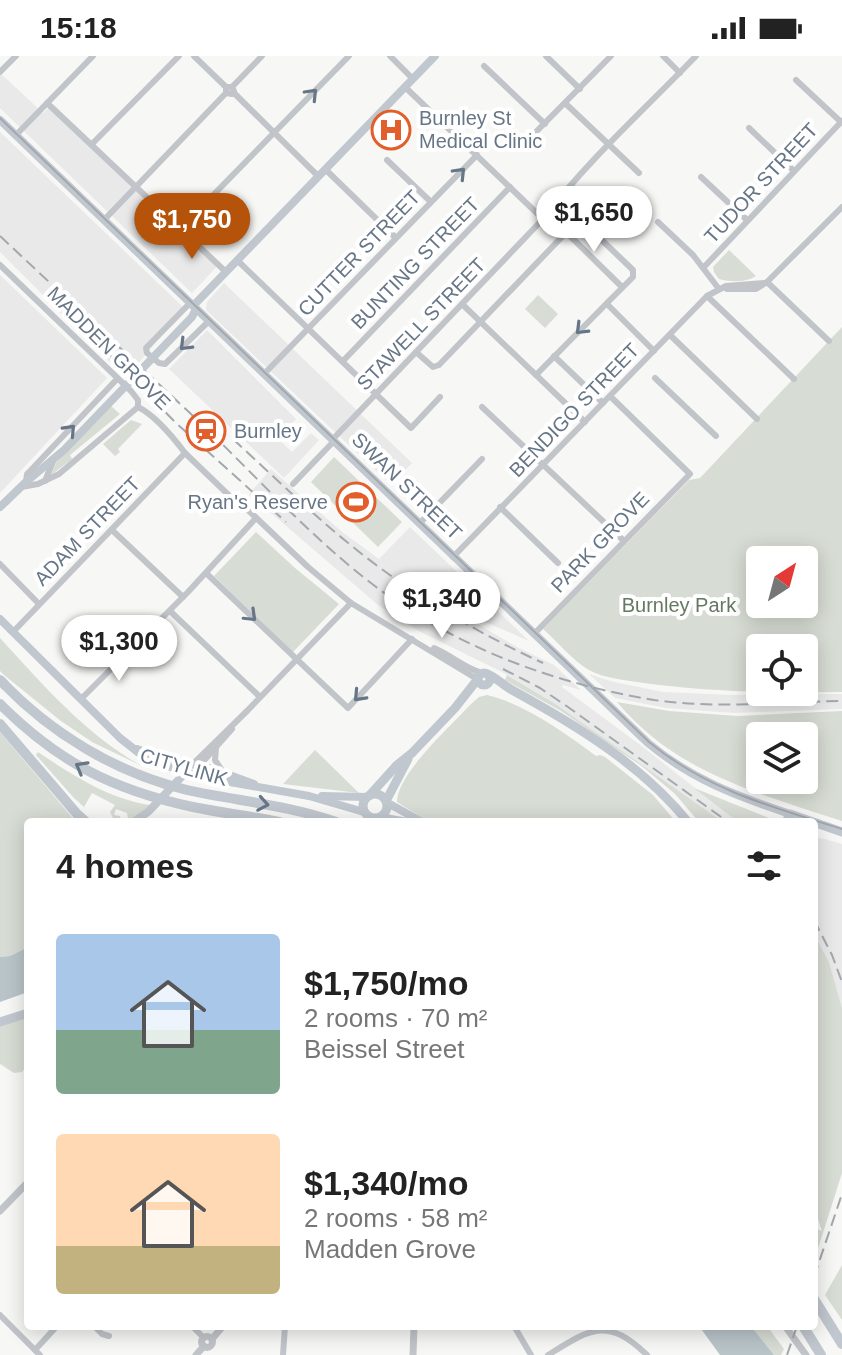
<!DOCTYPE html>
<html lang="en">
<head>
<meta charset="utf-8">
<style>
  :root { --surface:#fff; --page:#f2f2f2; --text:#222; --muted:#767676; --accent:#b45309 }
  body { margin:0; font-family:Helvetica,sans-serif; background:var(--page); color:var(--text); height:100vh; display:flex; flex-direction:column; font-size:30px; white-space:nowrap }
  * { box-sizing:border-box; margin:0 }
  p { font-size:26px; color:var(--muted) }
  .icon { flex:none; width:44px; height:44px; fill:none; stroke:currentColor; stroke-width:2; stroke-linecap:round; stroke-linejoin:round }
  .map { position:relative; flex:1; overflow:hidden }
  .details { position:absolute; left:24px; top:762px; width:794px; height:512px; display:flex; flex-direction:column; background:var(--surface); border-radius:8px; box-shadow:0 4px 20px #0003 }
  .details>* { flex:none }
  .needle { width:52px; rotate:36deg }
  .tools { position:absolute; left:746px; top:490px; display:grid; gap:16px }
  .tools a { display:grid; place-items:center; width:72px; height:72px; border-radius:8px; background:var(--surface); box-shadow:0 4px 20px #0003; font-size:40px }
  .price { position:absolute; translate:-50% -68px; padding:0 18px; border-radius:28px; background:#fff; color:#222; font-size:26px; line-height:52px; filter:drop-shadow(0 2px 4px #0008) }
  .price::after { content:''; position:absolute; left:50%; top:48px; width:24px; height:18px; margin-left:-12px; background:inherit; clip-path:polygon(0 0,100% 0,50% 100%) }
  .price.on { background:var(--accent); color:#fff }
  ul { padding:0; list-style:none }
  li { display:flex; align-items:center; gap:24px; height:200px; padding:0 32px }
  li span { display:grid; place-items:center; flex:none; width:224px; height:160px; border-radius:8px; color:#555 }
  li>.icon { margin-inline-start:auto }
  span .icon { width:96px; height:96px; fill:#fffc; stroke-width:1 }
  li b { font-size:34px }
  h2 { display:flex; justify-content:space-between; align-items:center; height:96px; padding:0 32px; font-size:34px }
  .status { display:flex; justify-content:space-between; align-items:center; height:56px; padding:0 40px; background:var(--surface); direction:ltr }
  .status svg { height:22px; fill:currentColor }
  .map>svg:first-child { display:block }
</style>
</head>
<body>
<div class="status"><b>15:18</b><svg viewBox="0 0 49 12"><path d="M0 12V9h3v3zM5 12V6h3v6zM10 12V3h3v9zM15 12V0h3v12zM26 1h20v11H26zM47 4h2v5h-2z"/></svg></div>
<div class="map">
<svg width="842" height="1299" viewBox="0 0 842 1299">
  <rect width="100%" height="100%" fill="#f7f8f5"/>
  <g fill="#e8e9e8">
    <path d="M0,17L43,57L53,48L220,207L192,237L0,52Z"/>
    <path d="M0,76L184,252L126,322L0,196Z"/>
    <path d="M0,219L107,322L0,437Z"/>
    <path d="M224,227L412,407L391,429L206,254L207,246Z"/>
    <path d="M207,274L296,363L278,383L292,396L311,377L319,384L284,422L169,313Z"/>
    <path d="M271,413L341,475L379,503L410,471L529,585L440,546L517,591L554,609L581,634L563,629L562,631L643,691L738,766H723L554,647L510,620L419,575L378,549L249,438Z"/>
    <path d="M589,618L614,626L663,636L731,639L842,638V653L733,657L666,652L615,642Z"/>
    <path d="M814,782L825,783L842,788V952L829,906L814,878Z"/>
  </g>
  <g fill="#d7dcd4" fill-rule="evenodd">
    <path d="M729,194L756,220C745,227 731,226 719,223L714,216L713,211Z"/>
    <path d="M538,239L558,258L545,272L525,253Z"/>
    <path d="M842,271V636C775,637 710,636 644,627C627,624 605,623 589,614C572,604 558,586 543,573L689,424L700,422ZM760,504H804V548H760ZM760,592H804V636H760Z"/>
    <path d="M111,350L120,358L70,399L72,403L51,419L57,405Z"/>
    <path d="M131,364L142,368L118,393L120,396L115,400L103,388Z"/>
    <path d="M334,401L402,466L378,491L311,426Z"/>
    <path d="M256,476L295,512L339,548L293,596L214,520Z"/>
    <path d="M0,582C43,629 86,679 142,710L92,686L61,665L4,619L0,615Z"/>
    <path d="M507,619L554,647L723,766H699L675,738L643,711L561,655L505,624Z"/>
    <path d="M487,639C525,648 565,677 596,700L600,699L605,701L653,739L676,766H429L397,746C397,718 450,671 469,650L479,641Z"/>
    <path d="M617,646L669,655L738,660L842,655V765C758,737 676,717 617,646ZM760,680H804V724H760Z"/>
    <path d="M0,676L76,766H28V891L10,900L0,901Z"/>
    <path d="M315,694L359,737L283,728Z"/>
    <path d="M38,696C72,719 109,743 150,749L144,756L128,764L127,757L116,753L114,759L120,760L121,764L113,762L110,756L115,749L92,737L84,751L74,742L36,699Z"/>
    <path d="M694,732L774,764L773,766H738Z"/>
    <path d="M814,878L829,906L842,952V1117L814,1205V1172L822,1175L816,1157L814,1156Z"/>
    <path d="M28,956V1009L22,1016L14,1017L0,1008V966Z"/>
    <path d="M842,1209V1264L825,1239Z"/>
    <path d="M751,1270H767L784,1293L781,1299H774Z"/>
  </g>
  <g fill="#b9c4c9">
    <path d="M28,891V936L0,946V901L10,900Z"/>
    <path d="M699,1270H751L774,1299H720Z"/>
  </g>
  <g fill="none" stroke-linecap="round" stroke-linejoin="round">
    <g stroke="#c1c4c9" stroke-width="6">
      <path d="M194,0L226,31"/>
      <path d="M390,0L413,23"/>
      <path d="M546,0L580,33"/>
      <path d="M663,0L680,17"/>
      <path d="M484,10L545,68"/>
      <path d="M0,16L16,0"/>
      <path d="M796,24L841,66"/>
      <path d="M232,31L262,0"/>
      <path d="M405,31L543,163"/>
      <path d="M233,36L318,120"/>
      <path d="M47,47L226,216"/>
      <path d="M565,47L639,117"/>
      <path d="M749,72L794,115"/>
      <path d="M16,79L93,0"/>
      <path d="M528,84L611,0"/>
      <path d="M92,88L179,0"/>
      <path d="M387,104L431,146"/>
      <path d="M325,113L396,182"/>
      <path d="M701,121L747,164"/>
      <path d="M559,143L633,214V221L608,246V249L654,295"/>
      <path d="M104,164L226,37L232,38L234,35L232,31H226V37"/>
      <path d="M658,166L693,199L719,233"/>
      <path d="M180,173L349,0"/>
      <path d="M566,176L622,231"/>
      <path d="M237,204L411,372L440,341"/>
      <path d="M0,209L131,335L138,344V351C156,360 173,381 185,397L242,452L249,455L308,511L351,547L477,623"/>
      <path d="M704,211L842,65"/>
      <path d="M767,226L829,285"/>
      <path d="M727,233H756L767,226L842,151"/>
      <path d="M707,240L794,323"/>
      <path d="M190,247L146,292L147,297L159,307L165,308L209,265"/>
      <path d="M462,248L585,366"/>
      <path d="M670,279L757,363"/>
      <path d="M416,296L433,311L439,309L579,163"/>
      <path d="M554,300L603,347"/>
      <path d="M343,305L510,131"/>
      <path d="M264,318L477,99"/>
      <path d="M536,319L608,246"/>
      <path d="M655,322L716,380"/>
      <path d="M482,351L624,485"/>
      <path d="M332,384L543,163C588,104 645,53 696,0"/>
      <path d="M45,425L54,403"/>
      <path d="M26,426L27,418L31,414L117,323"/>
      <path d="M293,428L334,385"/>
      <path d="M21,431L38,428L59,418L138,351"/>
      <path d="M500,451L558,507"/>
      <path d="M420,467L482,403"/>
      <path d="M112,474L183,541"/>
      <path d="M453,501L707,240L726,230L765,227"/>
      <path d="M0,508L39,548"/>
      <path d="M206,517L348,652L412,583"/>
      <path d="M170,555L260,641"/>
      <path d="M13,576L185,397"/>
      <path d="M534,578L690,418L610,340"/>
      <path d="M434,592C451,599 464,612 482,617"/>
      <path d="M81,643L188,536L256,462"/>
      <path d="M216,692L215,704L223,716"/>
      <path d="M193,708L248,654L351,547"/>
      <path d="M200,709L232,673"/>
      <path d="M0,1259L40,1299"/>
      <path d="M94,1270L102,1278L109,1280"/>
      <path d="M192,1270L204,1282"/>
      <path d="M514,1270L531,1299"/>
      <path d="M35,1294L57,1270"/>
      <path d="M283,1299L285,1270"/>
      <path d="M548,1299C590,1273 607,1260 647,1299"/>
    </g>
    <g stroke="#c1c4c9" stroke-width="7">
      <path d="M0,1155L28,1126"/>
      <path d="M785,1270L806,1299"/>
      <circle cx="207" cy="1286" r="5.5"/>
      <path d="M212,1283L223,1270"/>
      <path d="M196,1299L204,1290"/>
      <path d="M413,1299L414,1270"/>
    </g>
    <g stroke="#c1c7ce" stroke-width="8">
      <path d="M0,64L648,687C692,724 737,740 790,758"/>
      <path d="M193,250L435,0"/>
      <path d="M0,451L26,426L64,394L192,261L196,253"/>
      <path d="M0,563L120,682L148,704L202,721L309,740L364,756"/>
      <path d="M137,693L159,701L213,713L254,728"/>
      <path d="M322,740L367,741"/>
      <path d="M386,746L422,766"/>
      <path d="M380,761L407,766"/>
      <path d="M133,766L148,756L187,715"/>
    </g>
    <g stroke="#c1c7ce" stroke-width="9">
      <circle cx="484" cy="623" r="6"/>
      <path d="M487,618C497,622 503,629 512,634C576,669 642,709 688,766"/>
      <circle cx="375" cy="750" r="12"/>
      <path d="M369,740L397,709L412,697L455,652L477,624"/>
      <path d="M386,745L408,703"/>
      <path d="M786,766L790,758L842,776"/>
      <path d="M0,966L28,957"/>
    </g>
    <g stroke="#c1c7ce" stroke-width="10">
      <path d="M0,624C50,677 116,717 187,734C237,745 288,749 336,766"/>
      <path d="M0,648C58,706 113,734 193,751C222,757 250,760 279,766"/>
      <path d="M0,668L77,758L86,766"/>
      <path d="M814,1243L842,1288"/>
      <path d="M803,1270L821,1299"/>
    </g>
    <path stroke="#a2a8ae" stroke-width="2" d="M0,62L649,686C707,734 772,751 842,773"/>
    <g stroke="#a2a8ae" stroke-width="2" stroke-dasharray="12 6" stroke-linecap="butt">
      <path d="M0,180C69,245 139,309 208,374C260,425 310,479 367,524C450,589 550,627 654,644C717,653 779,646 842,645"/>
      <path d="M78,266L175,366L286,466"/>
      <path d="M233,383C274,421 314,460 358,495C412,538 479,578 543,607"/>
      <path d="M503,613L540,632L568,651L728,766"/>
      <path d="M814,864L832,899L842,926"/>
      <path d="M814,1221L842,1138"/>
      <path d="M787,1299L797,1270"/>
    </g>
  </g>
  <defs><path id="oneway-chevron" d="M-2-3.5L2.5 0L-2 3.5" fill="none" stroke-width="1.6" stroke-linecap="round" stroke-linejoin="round" transform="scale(2)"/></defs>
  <g stroke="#677686">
    <use href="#oneway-chevron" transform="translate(312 38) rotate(-46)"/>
    <use href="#oneway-chevron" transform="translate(460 117) rotate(-46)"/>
    <use href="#oneway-chevron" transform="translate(581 273) rotate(135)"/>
    <use href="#oneway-chevron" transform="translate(185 289) rotate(135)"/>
    <use href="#oneway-chevron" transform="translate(70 374) rotate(-47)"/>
    <use href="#oneway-chevron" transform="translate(251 560) rotate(44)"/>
    <use href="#oneway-chevron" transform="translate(359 640) rotate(133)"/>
    <use href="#oneway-chevron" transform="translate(81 711) rotate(-151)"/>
    <use href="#oneway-chevron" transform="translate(263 748) rotate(10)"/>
  </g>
  <defs>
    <g id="hospital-ring" transform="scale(2)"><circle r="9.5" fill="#fff" stroke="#e25e2a" stroke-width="1.5"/><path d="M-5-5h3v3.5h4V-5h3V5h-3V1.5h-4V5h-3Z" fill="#e25e2a"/></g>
    <g id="station-ring" transform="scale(2)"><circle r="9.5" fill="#fff" stroke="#e25e2a" stroke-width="1.5"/><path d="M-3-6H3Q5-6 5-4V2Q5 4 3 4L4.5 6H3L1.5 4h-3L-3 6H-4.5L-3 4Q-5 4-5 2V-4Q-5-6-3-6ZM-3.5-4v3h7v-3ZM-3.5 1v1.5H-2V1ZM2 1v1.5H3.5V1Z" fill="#e25e2a"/></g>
    <g id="stadium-ring" transform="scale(2)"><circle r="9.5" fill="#fff" stroke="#e25e2a" stroke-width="1.5"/><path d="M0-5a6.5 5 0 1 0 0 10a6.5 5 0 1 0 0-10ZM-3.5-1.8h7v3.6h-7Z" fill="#e25e2a"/></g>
  </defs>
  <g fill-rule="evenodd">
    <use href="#hospital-ring" x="391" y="74"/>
    <use href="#station-ring" x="206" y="375"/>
    <use href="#stadium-ring" x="356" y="446"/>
  </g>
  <g text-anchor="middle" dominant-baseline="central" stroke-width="8" stroke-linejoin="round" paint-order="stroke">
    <g font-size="20" fill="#677686" stroke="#fff" text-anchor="start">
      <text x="419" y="62">Burnley St<tspan x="419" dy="23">Medical Clinic</tspan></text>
      <text x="234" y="375">Burnley</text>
      <text x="328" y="446" text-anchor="end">Ryan's Reserve</text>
    </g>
    <g font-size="20" fill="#677686" stroke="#fff">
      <text transform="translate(761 127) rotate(-47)">TUDOR STREET</text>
      <text transform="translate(359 197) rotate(-46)">CUTTER STREET</text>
      <text transform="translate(415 207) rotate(-46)">BUNTING STREET</text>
      <text transform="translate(421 268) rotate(-46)">STAWELL STREET</text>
      <text transform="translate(109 292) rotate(45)">MADDEN GROVE</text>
      <text transform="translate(574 354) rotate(-46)">BENDIGO STREET</text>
      <text transform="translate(407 430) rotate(44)">SWAN STREET</text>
      <text transform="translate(87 475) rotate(-46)">ADAM STREET</text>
      <text transform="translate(600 486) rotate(-46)">PARK GROVE</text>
      <text transform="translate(184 711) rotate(16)">CITYLINK</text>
    </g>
    <g font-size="20" fill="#657862" stroke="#fff">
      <text x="679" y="549">Burnley Park</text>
    </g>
  </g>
</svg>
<div class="tools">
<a><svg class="needle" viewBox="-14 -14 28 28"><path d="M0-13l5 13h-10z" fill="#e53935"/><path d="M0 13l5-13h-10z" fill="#767676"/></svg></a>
<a><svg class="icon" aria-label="locate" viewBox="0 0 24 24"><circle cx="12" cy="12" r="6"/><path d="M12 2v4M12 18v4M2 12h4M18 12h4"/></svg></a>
<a><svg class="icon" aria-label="layers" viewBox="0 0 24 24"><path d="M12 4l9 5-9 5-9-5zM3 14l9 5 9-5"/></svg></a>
</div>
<b class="price" style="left:594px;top:198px">$1,650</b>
<b class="price on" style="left:192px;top:205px">$1,750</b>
<b class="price" style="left:442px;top:584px">$1,340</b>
<b class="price" style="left:119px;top:627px">$1,300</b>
<section class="details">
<h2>4 homes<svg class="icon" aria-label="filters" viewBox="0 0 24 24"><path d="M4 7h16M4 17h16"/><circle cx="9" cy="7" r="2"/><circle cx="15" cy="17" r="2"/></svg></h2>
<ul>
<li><span style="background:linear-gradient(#a9c7e8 60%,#7fa58c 0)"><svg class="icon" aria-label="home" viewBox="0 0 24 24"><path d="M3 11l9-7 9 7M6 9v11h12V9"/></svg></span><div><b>$1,750/mo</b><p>2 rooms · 70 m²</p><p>Beissel Street</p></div></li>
<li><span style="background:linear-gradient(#ffd9b3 70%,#c2b280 0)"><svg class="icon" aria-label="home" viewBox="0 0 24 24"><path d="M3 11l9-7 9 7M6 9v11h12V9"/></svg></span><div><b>$1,340/mo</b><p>2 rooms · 58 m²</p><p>Madden Grove</p></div></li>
</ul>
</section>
</div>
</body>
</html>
